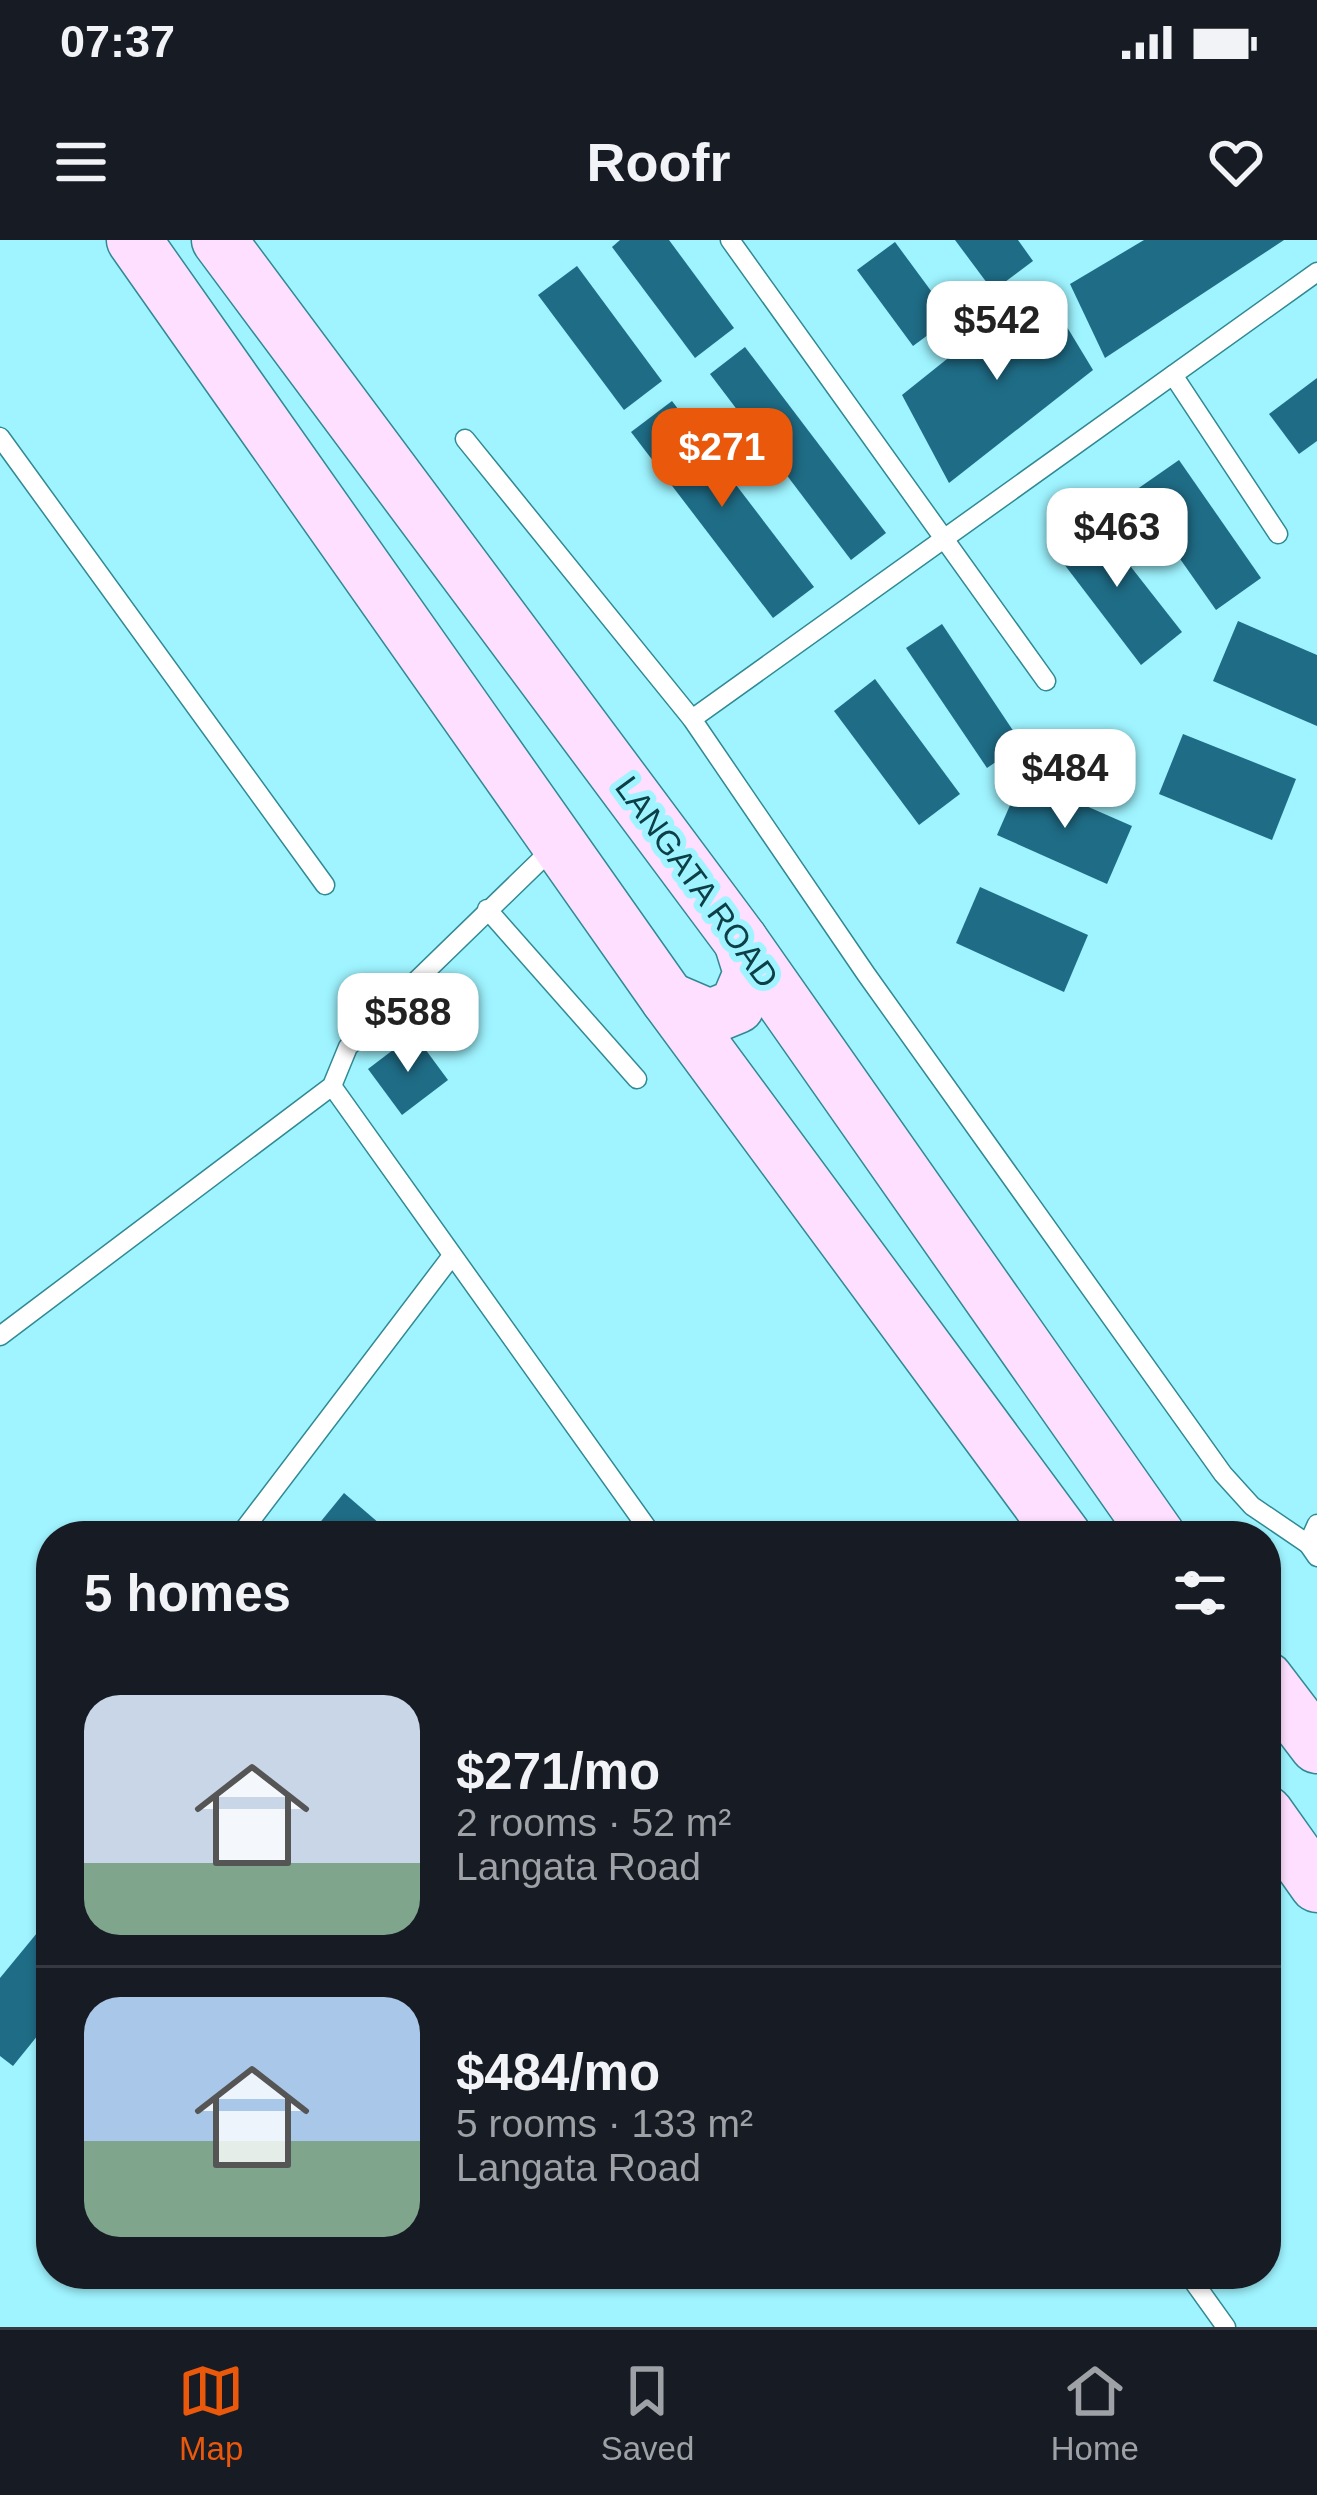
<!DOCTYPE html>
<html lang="en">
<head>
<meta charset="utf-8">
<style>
  :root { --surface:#171b24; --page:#242831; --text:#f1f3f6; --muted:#9ea1a6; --line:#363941; --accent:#ea580c }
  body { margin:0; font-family:Helvetica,sans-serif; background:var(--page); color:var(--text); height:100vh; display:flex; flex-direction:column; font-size:45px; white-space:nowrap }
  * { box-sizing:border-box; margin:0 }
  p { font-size:39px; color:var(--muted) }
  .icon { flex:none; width:66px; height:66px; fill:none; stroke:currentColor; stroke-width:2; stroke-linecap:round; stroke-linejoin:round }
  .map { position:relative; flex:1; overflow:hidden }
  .side { position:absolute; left:36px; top:1281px; width:1245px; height:768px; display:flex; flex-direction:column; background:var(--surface); border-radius:48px; box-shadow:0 3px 9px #0004 }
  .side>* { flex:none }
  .price { position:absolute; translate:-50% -102px; padding:0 27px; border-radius:24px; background:#fff; color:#222; font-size:39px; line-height:78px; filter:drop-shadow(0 3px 6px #0008) }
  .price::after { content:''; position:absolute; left:50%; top:72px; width:36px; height:27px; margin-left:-18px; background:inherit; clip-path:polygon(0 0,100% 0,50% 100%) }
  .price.on { background:var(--accent); color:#fff }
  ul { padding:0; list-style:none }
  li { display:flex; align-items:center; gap:36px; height:300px; padding:0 48px }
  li+li { border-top:3px solid var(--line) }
  li span { display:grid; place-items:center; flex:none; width:336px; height:240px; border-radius:36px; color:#555 }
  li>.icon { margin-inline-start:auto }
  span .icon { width:144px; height:144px; fill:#fffc; stroke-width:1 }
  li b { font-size:51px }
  h2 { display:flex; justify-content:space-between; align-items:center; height:144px; padding:0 48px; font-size:51px }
  .status { display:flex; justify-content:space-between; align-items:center; height:84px; padding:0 60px; background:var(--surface); direction:ltr }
  .status svg { height:33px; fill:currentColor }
  header { display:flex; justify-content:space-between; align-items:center; height:156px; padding:0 48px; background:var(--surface); font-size:54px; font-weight:700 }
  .menu { display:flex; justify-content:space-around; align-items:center; height:168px; border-top:3px solid var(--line); background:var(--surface); font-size:33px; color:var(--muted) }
  .menu a { display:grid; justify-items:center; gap:6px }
  .menu .on { color:var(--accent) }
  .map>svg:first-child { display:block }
</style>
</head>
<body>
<div class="status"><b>07:37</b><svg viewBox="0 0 49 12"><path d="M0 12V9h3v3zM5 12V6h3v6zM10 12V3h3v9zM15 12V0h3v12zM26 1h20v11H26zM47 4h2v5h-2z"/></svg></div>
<header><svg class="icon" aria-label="menu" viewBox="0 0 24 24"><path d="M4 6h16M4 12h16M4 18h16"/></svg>Roofr<svg class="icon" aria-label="heart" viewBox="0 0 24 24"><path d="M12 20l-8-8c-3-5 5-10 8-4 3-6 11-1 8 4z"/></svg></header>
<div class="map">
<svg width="1317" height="2087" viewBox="0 0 1317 2087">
  <rect width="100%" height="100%" fill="#9ff4ff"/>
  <g fill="#1f6c86">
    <path d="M620,0H669L734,88L695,118L612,7Z"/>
    <path d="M955,0H1018L1033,21L993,51Z"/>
    <path d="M1144,0H1284L1105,118L1070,44Z"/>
    <path d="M895,2L951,78L913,106L857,30Z"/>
    <path d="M577,26L662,141L624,170L538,55Z"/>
    <path d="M1041,44L1093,130L949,243L902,155Z"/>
    <path d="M745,107L886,293L851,320L710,134Z"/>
    <path d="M1317,138V201L1299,214L1269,174Z"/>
    <path d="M672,161L814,347L773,378L631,192Z"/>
    <path d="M1179,220L1261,338L1216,370L1133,252Z"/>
    <path d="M1091,276L1182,392L1141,425L1051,307Z"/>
    <path d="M1238,381L1317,415V486L1213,441Z"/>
    <path d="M942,384L1022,504L987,528L906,408Z"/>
    <path d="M875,439L960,554L919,585L834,471Z"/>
    <path d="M1183,494L1296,539L1272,600L1159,554Z"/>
    <path d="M1022,538L1132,586L1107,644L997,595Z"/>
    <path d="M980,647L1088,695L1064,752L956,703Z"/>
    <path d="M414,794L448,840L402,875L368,829Z"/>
    <path d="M344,1253L394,1296H309Z"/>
    <path d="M51,1676V1779L13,1826L0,1816V1738Z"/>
  </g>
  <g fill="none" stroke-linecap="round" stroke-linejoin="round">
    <g stroke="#318993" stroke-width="21">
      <g id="service">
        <path d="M730,0L1046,441"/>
        <path d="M1173,135L1278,294"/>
        <path d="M0,197L325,645"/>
        <path d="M465,199L692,479L866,734L1223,1234L1252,1266L1308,1304"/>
        <path d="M692,479L1317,32"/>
        <path d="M487,669L637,839"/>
        <path d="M332,846L653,1296"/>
        <path d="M0,1096L332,846L348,807L554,607"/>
        <path d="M1317,1284L1308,1304L1317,1317"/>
        <path d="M239,1296L451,1017"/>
        <path d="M1188,2034L1226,2087"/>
      </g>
    </g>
    <g stroke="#318993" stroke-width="57">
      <g id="secondary">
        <path d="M134,0L668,759L1064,1296"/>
        <path d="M219,0L741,701L1158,1296"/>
        <path d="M668,759L710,777L737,766L751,733L741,701"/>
        <path d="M1266,1439L1317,1506"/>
        <path d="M1266,1573L1317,1645"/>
      </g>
    </g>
    <use href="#service" stroke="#fff" stroke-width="18"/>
    <use href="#secondary" stroke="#fedfff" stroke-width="54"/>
  </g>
  <g text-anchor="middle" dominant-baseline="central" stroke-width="12" stroke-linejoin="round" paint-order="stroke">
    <g font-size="33" fill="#0d4046" stroke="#9ff4ff">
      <text transform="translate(697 642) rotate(54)">LANGATA ROAD</text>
    </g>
  </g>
</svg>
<b class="price" style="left:997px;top:143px">$542</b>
<b class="price on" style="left:722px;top:270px">$271</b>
<b class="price" style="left:1117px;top:350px">$463</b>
<b class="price" style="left:1065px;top:591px">$484</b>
<b class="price" style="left:408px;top:835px">$588</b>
<section class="side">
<h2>5 homes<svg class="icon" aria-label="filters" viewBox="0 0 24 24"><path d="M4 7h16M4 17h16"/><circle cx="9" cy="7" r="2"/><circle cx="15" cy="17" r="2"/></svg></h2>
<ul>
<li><span style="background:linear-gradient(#c9d6e8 70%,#7fa58c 0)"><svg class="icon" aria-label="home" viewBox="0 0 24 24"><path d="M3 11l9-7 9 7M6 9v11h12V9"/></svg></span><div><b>$271/mo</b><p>2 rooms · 52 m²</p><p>Langata Road</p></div></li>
<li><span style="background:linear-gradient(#a9c7e8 60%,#7fa58c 0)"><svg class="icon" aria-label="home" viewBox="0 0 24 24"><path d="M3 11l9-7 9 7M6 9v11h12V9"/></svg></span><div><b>$484/mo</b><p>5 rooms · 133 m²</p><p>Langata Road</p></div></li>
</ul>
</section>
</div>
<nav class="menu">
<a class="on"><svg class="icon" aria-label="map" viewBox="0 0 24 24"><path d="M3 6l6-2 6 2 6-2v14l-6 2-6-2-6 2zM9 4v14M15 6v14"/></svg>Map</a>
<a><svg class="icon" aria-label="saved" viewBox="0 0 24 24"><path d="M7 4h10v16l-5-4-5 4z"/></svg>Saved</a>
<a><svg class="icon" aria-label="home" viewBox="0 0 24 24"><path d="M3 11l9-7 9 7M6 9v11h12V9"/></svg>Home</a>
</nav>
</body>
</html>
